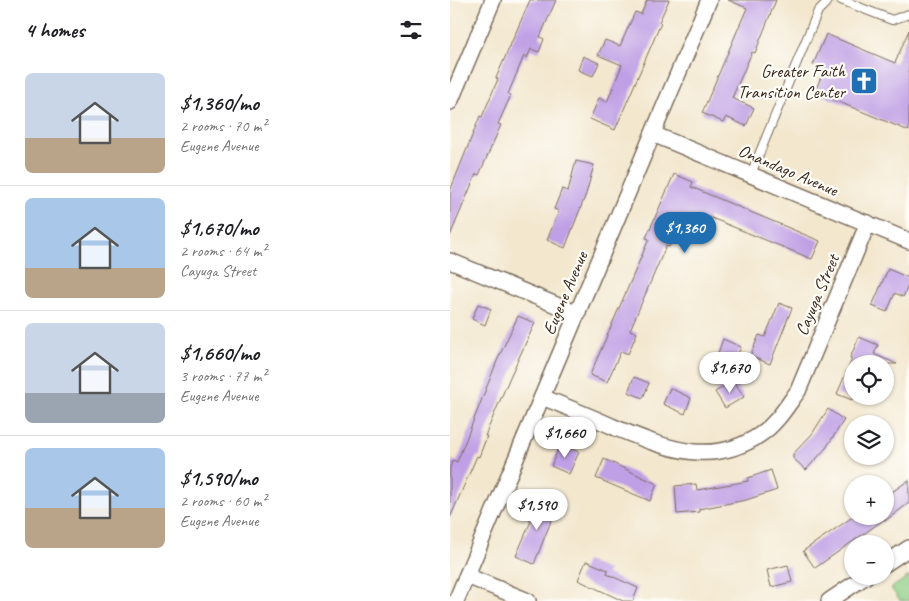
<!DOCTYPE html>
<html lang="en">
<head>
<meta charset="utf-8">
<style>
  :root { --surface:#fff; --page:#f6f6f6; --text:#202124; --muted:#757577; --line:#e0e0e0; --accent:#1f6fb2 }
  body { margin:0; font-family:Caveat,sans-serif; background:var(--page); color:var(--text); height:100vh; display:flex; flex-direction:column; font-size:19px; white-space:nowrap }
  * { box-sizing:border-box; margin:0 }
  p { font-size:16px; color:var(--muted) }
  .icon { flex:none; width:28px; height:28px; fill:none; stroke:currentColor; stroke-width:2; stroke-linecap:round; stroke-linejoin:round }
  .map { position:relative; flex:1; overflow:hidden }
  .details { display:flex; flex-direction:column; background:var(--surface); width:450px }
  .details>* { flex:none }
  .tools { position:absolute; left:394px; top:355px; display:grid; gap:10px }
  .tools a { display:grid; place-items:center; width:50px; height:50px; border-radius:50%; background:var(--surface); box-shadow:0 1px 4px #0004; font-size:25px }
  .price { position:absolute; translate:-50% -42px; padding:0 11px; border-radius:18px; background:#fff; color:#222; font-size:16px; line-height:32px; filter:drop-shadow(0 1px 2px #0008) }
  .price::after { content:''; position:absolute; left:50%; top:30px; width:15px; height:11px; margin-left:-8px; background:inherit; clip-path:polygon(0 0,100% 0,50% 100%) }
  .price.current { background:var(--accent); color:#fff }
  ul { padding:0; list-style:none }
  li { display:flex; align-items:center; gap:15px; height:125px; padding:0 25px }
  li+li { border-top:1px solid var(--line) }
  li span { display:grid; place-items:center; flex:none; width:140px; height:100px; border-radius:8px; color:#555 }
  li>.icon { margin-inline-start:auto }
  span .icon { width:60px; height:60px; fill:#fffc; stroke-width:1 }
  li b { font-size:21px }
  h2 { display:flex; justify-content:space-between; align-items:center; height:60px; padding:0 25px; font-size:21px }
  main { display:flex; flex:1; min-height:0 }
  .map>svg:first-child { display:block }
</style>
</head>
<body>
<main>
<section class="details">
<h2>4 homes<svg class="icon" aria-label="filters" viewBox="0 0 24 24"><path d="M4 7h16M4 17h16"/><circle cx="9" cy="7" r="2"/><circle cx="15" cy="17" r="2"/></svg></h2>
<ul>
<li><span style="background:linear-gradient(#c9d6e8 65%,#b9a48a 0)"><svg class="icon" aria-label="home" viewBox="0 0 24 24"><path d="M3 11l9-7 9 7M6 9v11h12V9"/></svg></span><div><b>$1,360/mo</b><p>2 rooms · 70 m²</p><p>Eugene Avenue</p></div></li>
<li><span style="background:linear-gradient(#a9c7e8 70%,#b9a48a 0)"><svg class="icon" aria-label="home" viewBox="0 0 24 24"><path d="M3 11l9-7 9 7M6 9v11h12V9"/></svg></span><div><b>$1,670/mo</b><p>2 rooms · 64 m²</p><p>Cayuga Street</p></div></li>
<li><span style="background:linear-gradient(#c9d6e8 70%,#9aa5b1 0)"><svg class="icon" aria-label="home" viewBox="0 0 24 24"><path d="M3 11l9-7 9 7M6 9v11h12V9"/></svg></span><div><b>$1,660/mo</b><p>3 rooms · 77 m²</p><p>Eugene Avenue</p></div></li>
<li><span style="background:linear-gradient(#a9c7e8 60%,#b9a48a 0)"><svg class="icon" aria-label="home" viewBox="0 0 24 24"><path d="M3 11l9-7 9 7M6 9v11h12V9"/></svg></span><div><b>$1,590/mo</b><p>2 rooms · 60 m²</p><p>Eugene Avenue</p></div></li>
</ul>
</section>
<div class="map">
<svg width="459" height="601" viewBox="0 0 459 601">
  <rect width="100%" height="100%" fill="#fdfcf7"/>
  <filter id="ink" filterUnits="userSpaceOnUse"><feTurbulence type="fractalNoise" baseFrequency=".02" numOctaves="2"/><feDisplacementMap in="SourceGraphic" scale="10" xChannelSelector="R" yChannelSelector="G"/><feConvolveMatrix kernelMatrix="1 2 1 2 8 2 1 2 1" color-interpolation-filters="sRGB"/></filter>
  <filter id="wash" filterUnits="userSpaceOnUse"><feTurbulence type="fractalNoise" baseFrequency=".0096" numOctaves="4" result="noise"/><feDisplacementMap in="SourceGraphic" scale="20" xChannelSelector="R" yChannelSelector="G"/><feGaussianBlur stdDeviation="1.12" result="paint"/><feColorMatrix in="noise" values="0 0 0 0 0 0 0 0 0 0 0 0 0 0 0 0 0 1.4 0 .05"/><feComposite in="paint" operator="in"/></filter>
  <g filter="url(#wash)">
    <rect width="100%" height="100%" fill="#f3e7ce"/>
    <path fill="#8ece85" stroke="#647c52" d="M459,576V601H450L441,588Z"/>
    <g id="blocks">
      <g fill="#bf9fe5">
        <path d="M80,0H106L90,37L94,39L89,52L81,49L77,58L74,56L58,94L61,95L48,124L51,125L29,175L26,174L0,236V191L30,116L32,117L48,79L46,78Z"/>
        <path d="M197,0H219L209,22L211,23L165,130L140,119L149,98L157,102L172,65L148,55L155,40L170,46L185,12L191,14Z"/>
        <path d="M278,0H326L305,53L302,52L282,98L304,108L296,126L276,117L273,122L252,113L297,8Z"/>
        <path d="M459,30V131L365,92L374,69L363,65L376,34L445,63Z"/>
        <path d="M133,56L149,63L143,76L128,70Z"/>
        <path d="M126,161L144,165L136,194L115,248L97,240L109,211L104,209L112,189L118,191Z"/>
        <path d="M224,174L243,182L241,187L370,241L362,259L259,217L248,242L226,232L219,247L216,246L180,330L187,333L178,354L171,351L157,382L140,375L199,239L196,238Z"/>
        <path d="M438,269L459,278V284L453,297L445,293L437,312L422,306Z"/>
        <path d="M329,303L342,308L320,364L300,356L309,335L315,337Z"/>
        <path d="M28,304L41,309L35,325L22,319Z"/>
        <path d="M68,316L85,323L60,377L35,436H37L29,457L27,456L0,518V467L3,460L7,462L47,361Z"/>
        <path d="M409,337L428,345L424,354L447,364H402V400L387,394L402,359L400,358Z"/>
        <path d="M273,339L291,347L285,360L268,353Z"/>
        <path d="M184,377L199,383L193,398L178,392Z"/>
        <path d="M284,381L294,397L275,408L265,392Z"/>
        <path d="M220,388L241,398L235,414L213,404Z"/>
        <path d="M378,409L394,420L376,448L356,470L343,458V454L362,434Z"/>
        <path d="M110,444L129,452L119,474L101,466Z"/>
        <path d="M154,459L207,484L200,501L146,478Z"/>
        <path d="M321,470L327,490L296,500L249,509V512L227,514L225,486L246,484L247,490L298,481V478Z"/>
        <path d="M459,480V503L435,521V519L365,568L353,551L404,516H435V482L442,492Z"/>
        <path d="M88,498L107,506L84,564L66,556L81,521L79,520Z"/>
        <path d="M136,561L158,570L157,574L188,588L183,601H173L128,580Z"/>
        <path d="M338,565L342,582L321,587L317,570Z"/>
      </g>
    </g>
  </g>
  <g filter="url(#ink)">
    <use href="#blocks" fill-opacity="0" stroke="#7b6c5c" stroke-width="1"/>
    <g fill="none" stroke-linecap="round" stroke-linejoin="round">
      <g stroke="#7b6c5c" stroke-width="10">
        <g id="lane">
          <path d="M391,0L442,20L459,14"/>
          <path d="M301,174L368,11L379,0"/>
        </g>
      </g>
      <g stroke="#7b6c5c" stroke-width="18">
        <g id="street">
          <path d="M0,102L43,0"/>
          <path d="M203,134L459,241"/>
          <path d="M0,261L128,314"/>
          <path d="M92,397C117,407 142,417 166,428C215,448 263,468 311,434C327,423 337,406 348,391L418,223"/>
          <path d="M435,564L459,548"/>
          <path d="M17,576L78,601"/>
          <path d="M6,601L259,0"/>
          <path d="M379,601L416,576"/>
        </g>
      </g>
      <use href="#lane" stroke="#fff" stroke-width="8"/>
      <use href="#street" stroke="#fff" stroke-width="15"/>
    </g>
  </g>
  <defs>
    <g id="church-square" transform="scale(1.4375)"><rect x="-9" y="-9" width="18" height="18" rx="4" fill="#1f6fb2" stroke="#fdfcf7"/><path d="M-1.2-6h2.4v3.5h3.3v2.4h-3.3V6h-2.4V-.1h-3.3v-2.4h3.3Z" fill="#fff"/></g>
  </defs>
  <g fill-rule="evenodd">
    <use href="#church-square" x="414" y="81"/>
  </g>
  <g text-anchor="middle" dominant-baseline="central" stroke-width="4.5" stroke-linejoin="round" paint-order="stroke">
    <g font-size="18" fill="#3b2a1e" stroke="#fdfcf7" text-anchor="end">
      <text x="395" y="71">Greater Faith<tspan x="395" dy="21">Transition Center</tspan></text>
    </g>
    <g font-size="18" fill="#3b2a1e" stroke="#fdfcf7">
      <text transform="translate(338 170) rotate(23)">Onandago Avenue</text>
      <text transform="translate(115 293) rotate(-67)">Eugene Avenue</text>
      <text transform="translate(367 295) rotate(-67)">Cayuga Street</text>
    </g>
  </g>
</svg>
<div class="tools">
<a><svg class="icon" aria-label="locate" viewBox="0 0 24 24"><circle cx="12" cy="12" r="6"/><path d="M12 2v4M12 18v4M2 12h4M18 12h4"/></svg></a>
<a><svg class="icon" aria-label="layers" viewBox="0 0 24 24"><path d="M12 4l9 5-9 5-9-5zM3 14l9 5 9-5"/></svg></a>
<a>+</a>
<a>−</a>
</div>
<b class="price current" style="left:235px;top:254px">$1,360</b>
<b class="price" style="left:280px;top:394px">$1,670</b>
<b class="price" style="left:115px;top:459px">$1,660</b>
<b class="price" style="left:87px;top:531px">$1,590</b>
</div>
</main>
</body>
</html>
